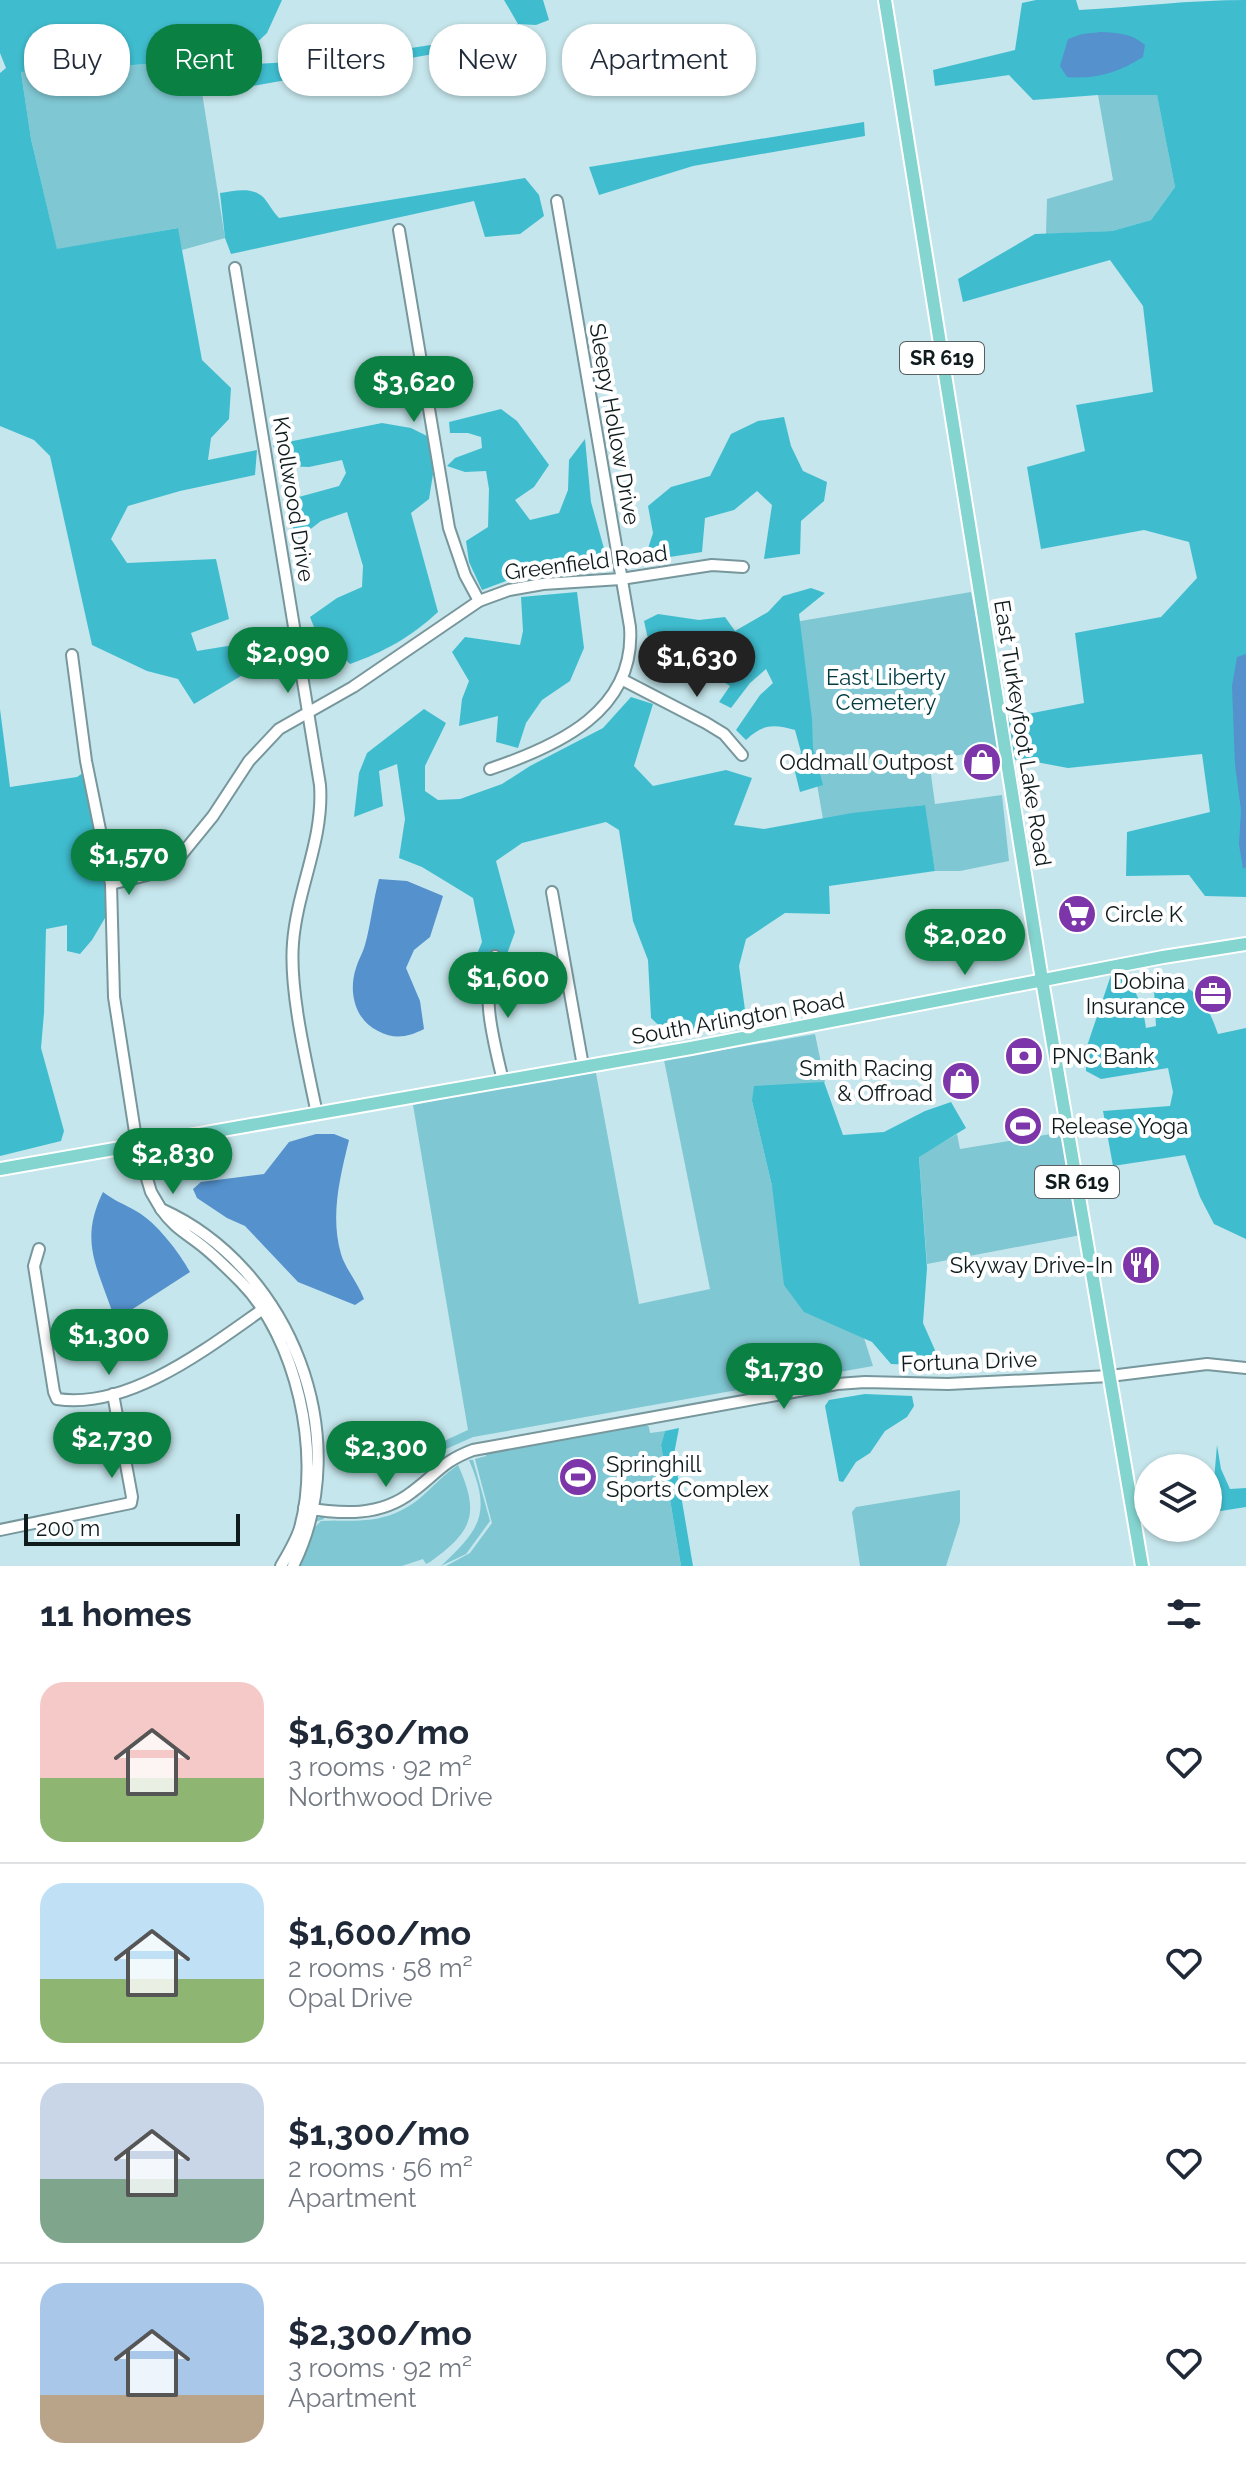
<!DOCTYPE html>
<html lang="en">
<head>
<meta charset="utf-8">
<style>
  :root { --surface:#fff; --page:#f2f2f3; --text:#1f2937; --muted:#747a83; --line:#e0e1e3; --accent:#0b8043 }
  body { margin:0; font-family:Raleway,sans-serif; background:var(--page); color:var(--text); height:100vh; display:flex; flex-direction:column; font-size:30px; white-space:nowrap }
  * { box-sizing:border-box; margin:0 }
  p { font-size:26px; color:var(--muted) }
  .icon { flex:none; width:44px; height:44px; fill:none; stroke:currentColor; stroke-width:2; stroke-linecap:round; stroke-linejoin:round }
  .map { position:relative; height:1566px; overflow:hidden }
  .panel { display:flex; flex-direction:column; background:var(--surface); flex:1 }
  .panel>* { flex:none }
  .hud { position:absolute; left:24px; top:24px; width:800px; height:72px; display:flex; gap:16px }
  .controls { position:absolute; left:1134px; top:1454px; display:grid; gap:16px }
  .controls a { display:grid; place-items:center; width:88px; height:88px; border-radius:50%; background:var(--surface); box-shadow:0 2px 6px #0004; font-size:40px }
  .scale { position:absolute; left:24px; bottom:20px; width:216px; box-sizing:border-box; padding-left:8px; border:4px solid #0f1b1d; border-top:0; font-size:22px; line-height:28px; white-space:nowrap; color:#0f1b1d; -webkit-text-stroke:6px #fff; paint-order:stroke }
  .price { position:absolute; translate:-50% -68px; padding:0 18px; border-radius:28px; background:var(--accent); color:#fff; font-size:26px; line-height:52px; filter:drop-shadow(0 2px 4px #0008) }
  .price::after { content:''; position:absolute; left:50%; top:48px; width:24px; height:18px; margin-left:-12px; background:inherit; clip-path:polygon(0 0,100% 0,50% 100%) }
  .price.current { background:#222; color:#fff }
  ul { padding:0; list-style:none }
  li { display:flex; align-items:center; gap:24px; height:200px; padding:0 40px }
  li+li { border-top:2px solid var(--line) }
  li span { display:grid; place-items:center; flex:none; width:224px; height:160px; border-radius:24px; color:#555 }
  li>.icon { margin-inline-start:auto }
  span .icon { width:96px; height:96px; fill:#fffc; stroke-width:1 }
  li b { font-size:34px }
  h2 { display:flex; justify-content:space-between; align-items:center; height:96px; padding:0 40px; font-size:34px }
  .tag { padding:0 28px; border-radius:32px; background:var(--surface); box-shadow:0 2px 6px #0004; font-size:28px; line-height:72px }
  .tag.current { background:var(--accent); color:#fff }
  .map>svg:first-child { display:block }
</style>
</head>
<body>
<div class="map">
<svg width="1246" height="1566" viewBox="0 0 1246 1566">
  <rect width="100%" height="100%" fill="#c5e6ec"/>
  <g fill="#7fc7d3">
    <path d="M197,61L225,238L182,250L177,228L57,250L31,139L21,72Z"/>
    <path d="M1157,94L1175,187L1151,220L1112,231L1046,234L1047,199L1113,180L1098,95Z"/>
    <path d="M971,592L1001,748L929,760L935,804L1002,795L1009,861L960,871H935L924,805L823,819L789,623Z"/>
    <path d="M815,1034L825,1082L752,1101L772,1186L838,1326L864,1338L873,1366L473,1437L437,1453L433,1446L468,1430L413,1105L595,1068L639,1304L710,1289L664,1060Z"/>
    <path d="M1063,1132L1081,1235L927,1264L919,1156L957,1134L960,1149Z"/>
    <path d="M644,1423L649,1427L650,1433L665,1431L661,1445L681,1566H446L470,1553L492,1523L475,1459L486,1456V1451Z"/>
    <path d="M469,1460H473L490,1521L466,1554L441,1566C480,1529 492,1514 469,1460Z"/>
    <path d="M458,1465C480,1514 473,1531 430,1562L426,1564L423,1559L402,1566H299L314,1519L324,1516V1519L315,1522L313,1529L321,1521C359,1520 386,1525 419,1499C432,1488 443,1475 458,1465Z"/>
    <path d="M960,1490V1522L946,1566H860L852,1512L856,1507Z"/>
  </g>
  <g fill="#3fbdcf">
    <path d="M0,0H282L267,33L247,52L213,60L21,72L31,139L57,249L178,228L202,360L231,388L229,419L211,438L208,460L257,450L255,475L180,491L128,506L111,539L127,563L216,559L229,619L191,633L197,651L246,643V673L194,704L178,679L147,671L92,645L50,456L34,440L0,426V73L6,68L0,53Z"/>
    <path d="M504,0H543L549,20L536,25L519,24L501,42L207,94L206,81L256,64L338,59L497,35L518,24Z"/>
    <path d="M1036,0H1076L1079,10C1135,7 1190,0 1246,0V897L1205,896L1189,875L1126,876L1127,832L1210,812L1202,754L1068,768L1020,759L1012,760L1007,718L1084,703L1075,633L1161,617L1197,578L1189,542L1144,530L1041,549L1027,467L1085,451L1076,405L1153,392L1143,306L1110,260L963,302L958,279L1035,234L1112,231L1151,220L1175,187L1157,95H1098L1033,100L1009,75L935,86L933,70L1015,50L1022,3Z"/>
    <path d="M864,122L865,136L693,166L599,195L589,167Z"/>
    <path d="M525,178L539,195L544,216L520,234L485,237L474,201L231,254L225,238L220,193C234,191 252,186 264,198C269,204 273,212 279,218Z"/>
    <path d="M501,409L517,421L549,465L534,487L515,500L530,520L559,513L568,490L569,460L585,439L591,502L605,552L600,571L522,575L482,590L469,562L466,541L488,527L489,489L486,471L465,472L447,466L455,458L482,448L481,437L468,433H450L449,422Z"/>
    <path d="M784,417L791,446L803,471L827,482L824,501L801,521L800,554L764,559L772,505L757,491L734,510L705,518L702,552L644,561L653,533L648,506L671,487L710,476L731,434L758,421Z"/>
    <path d="M382,423L411,428L429,437L433,474L429,499L411,513L438,612C411,637 384,652 350,664L316,632L310,617L337,598L362,587L363,566L347,512L321,521L295,541L288,500L339,486L346,473L342,460L309,467L282,466L273,445Z"/>
    <path d="M811,588L825,593L799,614L812,719L813,748L823,785L800,792L795,772L801,752L795,730C774,724 762,724 746,740L736,730L760,695L773,683L766,669L750,683L731,708L719,702L730,686L716,677L697,675L687,663L650,648L644,621L658,614L699,620L725,617L735,631L768,612L783,596Z"/>
    <path d="M577,592L584,648L570,681L542,700L526,723L518,748L496,742L498,716L459,726L462,699L469,681L452,652L465,637L520,645L523,631L521,597Z"/>
    <path d="M631,697L653,704L634,766L653,786L726,770L752,778L734,825L764,829L852,813L925,805L935,871L829,886L830,914L785,913L746,939L739,966L746,1017L671,1037L651,1018L648,960L633,921L619,830L606,822L522,843L496,861L515,932L507,954L501,986L464,1001L470,971L482,942L473,898L422,867L399,858L405,819L397,764L379,771L383,806L354,817L359,773L367,753L424,709L446,723L425,766V791L438,800L460,799L502,784L530,766L603,728Z"/>
    <path d="M0,709L10,787L77,777L83,773L105,876V918L92,940L80,954L67,951V925L46,929L44,1013L41,1048L64,1131L61,1141L0,1156Z"/>
    <path d="M1127,972L1143,1010L1146,1028L1156,1026L1154,989L1161,978C1198,989 1205,998 1218,1034L1246,1028V1239L1214,1224L1200,1197L1185,1155L1113,1166L1103,1111L1170,1106L1173,1092L1168,1068L1101,1079L1086,1071V1049L1111,975Z"/>
    <path d="M824,1082L843,1135L884,1132L925,1111L951,1102L966,1128L919,1157L927,1268L923,1323L942,1366L891,1364L872,1342L804,1312L784,1285L772,1186L752,1101L754,1086Z"/>
    <path d="M865,1394L912,1396L914,1406L907,1417L885,1431L870,1453L856,1462L843,1482L839,1481L825,1406L829,1400Z"/>
    <path d="M679,1428L674,1454L693,1566H681L661,1445L665,1431Z"/>
    <path d="M1217,1445L1221,1469L1230,1489L1246,1488V1507L1208,1513V1496L1213,1492Z"/>
  </g>
  <g fill="#5491cd">
    <path d="M1101,32C1118,33 1131,33 1145,45L1143,57C1120,72 1094,80 1067,77L1060,66L1068,39L1082,34Z"/>
    <path d="M1246,654V867L1243,869L1239,844L1241,810L1235,765L1232,686L1237,657Z"/>
    <path d="M379,879L407,881L443,896L430,937L414,950L406,968L420,1001L424,1029C408,1037 395,1040 378,1031C355,1020 348,992 356,968C358,960 363,953 365,945C371,923 373,901 379,879Z"/>
    <path d="M316,1134H334L349,1140C340,1177 330,1216 341,1254C345,1268 358,1283 364,1299L355,1305L298,1282L245,1226L227,1218L197,1198L193,1189L201,1182L264,1174L289,1142Z"/>
    <path d="M103,1192C113,1200 124,1204 136,1211C156,1222 179,1252 190,1272L125,1314H113C97,1266 79,1241 103,1192Z"/>
  </g>
  <g fill="none" stroke-linecap="round" stroke-linejoin="round">
    <g stroke="#77979c" stroke-width="14">
      <g id="minor">
        <path d="M399,230L449,528L465,575L479,601"/>
        <path d="M235,268L320,785C324,840 297,889 293,943C289,991 307,1065 317,1114"/>
        <path d="M72,655L86,761L111,884L114,997L137,1145L151,1192L161,1209"/>
        <path d="M623,680L706,723L724,734L742,755"/>
        <path d="M490,769C558,746 636,711 630,627L557,201"/>
        <path d="M111,884L151,874L182,854L213,816L249,761L279,729L353,687L479,601L509,590L543,584L621,579L712,565L743,567"/>
        <path d="M552,892L583,1066"/>
        <path d="M495,956C480,996 494,1041 503,1081"/>
        <path d="M39,1249L34,1266L54,1392L57,1399C130,1410 210,1346 266,1307"/>
        <path d="M304,1508C342,1514 380,1517 412,1492C437,1474 441,1462 473,1450L837,1384L865,1382L948,1384L1110,1376L1207,1364L1246,1368"/>
        <path d="M0,1530L131,1503L132,1497L113,1394"/>
        <path d="M281,1566C288,1554 296,1541 300,1528C321,1452 297,1339 241,1282C230,1271 218,1259 206,1249C187,1233 176,1230 161,1209C291,1267 357,1438 293,1566"/>
      </g>
    </g>
    <g stroke="#fff" stroke-width="16">
      <g id="major">
        <path d="M885,0L1042,980L1142,1566"/>
        <path d="M0,1169L691,1048L1163,957L1246,944"/>
      </g>
    </g>
    <use href="#minor" stroke="#fff" stroke-width="10"/>
    <use href="#major" stroke="#84d4cf" stroke-width="12"/>
  </g>
  <defs>
    <g id="shop-disc" transform="scale(2)"><circle r="9.5" fill="#7d36a9" stroke="#fff"/><path d="M-5-2.5h2.3a2.7 3.5 0 0 1 5.4 0H5L5.5 6h-11ZM-1.5-2.5h3a1.5 2.3 0 0 0-3 0Z" fill="#fff"/></g>
    <g id="supermarket-disc" transform="scale(2)"><circle r="9.5" fill="#7d36a9" stroke="#fff"/><path d="M-6-5.5h2.5l.6 2H6L4.5 2H-2.5L-4.4-4H-6ZM-1.5 3.2a1.3 1.3 0 1 0 .1 0ZM3 3.2a1.3 1.3 0 1 0 .1 0Z" fill="#fff"/></g>
    <g id="office-disc" transform="scale(2)"><circle r="9.5" fill="#7d36a9" stroke="#fff"/><path d="M-6-3h4V-5.5h4V-3h4V5H-6ZM-1-4.5V-3h2v-1.5ZM-6 0V1H6V0Z" fill="#fff"/></g>
    <g id="bank-disc" transform="scale(2)"><circle r="9.5" fill="#7d36a9" stroke="#fff"/><path d="M-6-4H6V4H-6ZM0-2.3a2.3 2.3 0 1 0 0 4.6a2.3 2.3 0 1 0 0-4.6Z" fill="#fff"/></g>
    <g id="stadium-disc" transform="scale(2)"><circle r="9.5" fill="#7d36a9" stroke="#fff"/><path d="M0-5a6.5 5 0 1 0 0 10a6.5 5 0 1 0 0-10ZM-3.5-1.8h7v3.6h-7Z" fill="#fff"/></g>
    <g id="restaurant-disc" transform="scale(2)"><circle r="9.5" fill="#7d36a9" stroke="#fff"/><path d="M-5-6h1v4h1v-4h1v4h1v-4h1v5L-1.5 .5V6h-2V.5L-5-1ZM5-6V6H3V1.5H1.5Q1.5-4 5-6Z" fill="#fff"/></g>
  </defs>
  <g fill-rule="evenodd">
    <use href="#shop-disc" x="982" y="762"/>
    <use href="#supermarket-disc" x="1077" y="914"/>
    <use href="#office-disc" x="1213" y="994"/>
    <use href="#bank-disc" x="1024" y="1056"/>
    <use href="#shop-disc" x="961" y="1081"/>
    <use href="#stadium-disc" x="1023" y="1126"/>
    <use href="#restaurant-disc" x="1141" y="1265"/>
    <use href="#stadium-disc" x="578" y="1477"/>
  </g>
  <g text-anchor="middle" dominant-baseline="central" stroke-width="8" stroke-linejoin="round" paint-order="stroke">
    <g fill="#fff" stroke="#575f61" stroke-width="2">
      <rect x="900" y="342" width="84" height="32" rx="6"/>
      <rect x="1035" y="1166" width="84" height="32" rx="6"/>
    </g>
    <g font-size="20" font-weight="bold" fill="#0f1b1d">
      <text x="942" y="358">SR 619</text>
      <text x="1077" y="1182">SR 619</text>
    </g>
    <g font-size="22" fill="#0f1b1d" stroke="#fff">
      <text transform="translate(615 424) rotate(80)">Sleepy Hollow Drive</text>
      <text transform="translate(294 499) rotate(81)">Knollwood Drive</text>
      <text transform="translate(586 562) rotate(-7)">Greenfield Road</text>
      <text transform="translate(1023 733) rotate(81)">East Turkeyfoot Lake Road</text>
      <text transform="translate(738 1018) rotate(-10)">South Arlington Road</text>
      <text transform="translate(969 1361) rotate(-2)">Fortuna Drive</text>
    </g>
    <g font-size="22" fill="#003b42" stroke="#fff">
      <text x="886" y="677">East Liberty<tspan x="886" dy="25">Cemetery</tspan></text>
    </g>
    <g font-size="22" fill="#0f1b1d" stroke="#fff" text-anchor="end">
      <text x="954" y="762">Oddmall Outpost</text>
      <text x="1105" y="914" text-anchor="start">Circle K</text>
      <text x="1185" y="981">Dobina<tspan x="1185" dy="25">Insurance</tspan></text>
      <text x="1052" y="1056" text-anchor="start">PNC Bank</text>
      <text x="933" y="1068">Smith Racing<tspan x="933" dy="25">&amp; Offroad</tspan></text>
      <text x="1051" y="1126" text-anchor="start">Release Yoga</text>
      <text x="1113" y="1265">Skyway Drive-In</text>
      <text x="606" y="1464" text-anchor="start">Springhill<tspan x="606" dy="25">Sports Complex</tspan></text>
    </g>
  </g>
</svg>
<div class="controls">
<a><svg class="icon" aria-label="layers" viewBox="0 0 24 24"><path d="M12 4l9 5-9 5-9-5zM3 14l9 5 9-5"/></svg></a>
</div>
<div class="scale">200 m</div>
<b class="price" style="left:414px;top:424px">$3,620</b>
<b class="price" style="left:288px;top:695px">$2,090</b>
<b class="price current" style="left:697px;top:699px">$1,630</b>
<b class="price" style="left:129px;top:897px">$1,570</b>
<b class="price" style="left:965px;top:977px">$2,020</b>
<b class="price" style="left:508px;top:1020px">$1,600</b>
<b class="price" style="left:173px;top:1196px">$2,830</b>
<b class="price" style="left:109px;top:1377px">$1,300</b>
<b class="price" style="left:784px;top:1411px">$1,730</b>
<b class="price" style="left:112px;top:1480px">$2,730</b>
<b class="price" style="left:386px;top:1489px">$2,300</b>
<div class="hud">
<a class="tag">Buy</a>
<a class="tag current">Rent</a>
<a class="tag">Filters</a>
<a class="tag">New</a>
<a class="tag">Apartment</a>
</div>
</div>
<section class="panel">
<h2>11 homes<svg class="icon" aria-label="filters" viewBox="0 0 24 24"><path d="M4 7h16M4 17h16"/><circle cx="9" cy="7" r="2"/><circle cx="15" cy="17" r="2"/></svg></h2>
<ul>
<li><span style="background:linear-gradient(#f6c9c9 60%,#8fb573 0)"><svg class="icon" aria-label="home" viewBox="0 0 24 24"><path d="M3 11l9-7 9 7M6 9v11h12V9"/></svg></span><div><b>$1,630/mo</b><p>3 rooms · 92 m²</p><p>Northwood Drive</p></div><svg class="icon" aria-label="heart" viewBox="0 0 24 24"><path d="M12 20l-8-8c-3-5 5-10 8-4 3-6 11-1 8 4z"/></svg></li>
<li><span style="background:linear-gradient(#bfe0f5 60%,#8fb573 0)"><svg class="icon" aria-label="home" viewBox="0 0 24 24"><path d="M3 11l9-7 9 7M6 9v11h12V9"/></svg></span><div><b>$1,600/mo</b><p>2 rooms · 58 m²</p><p>Opal Drive</p></div><svg class="icon" aria-label="heart" viewBox="0 0 24 24"><path d="M12 20l-8-8c-3-5 5-10 8-4 3-6 11-1 8 4z"/></svg></li>
<li><span style="background:linear-gradient(#c9d6e8 60%,#7fa58c 0)"><svg class="icon" aria-label="home" viewBox="0 0 24 24"><path d="M3 11l9-7 9 7M6 9v11h12V9"/></svg></span><div><b>$1,300/mo</b><p>2 rooms · 56 m²</p><p>Apartment</p></div><svg class="icon" aria-label="heart" viewBox="0 0 24 24"><path d="M12 20l-8-8c-3-5 5-10 8-4 3-6 11-1 8 4z"/></svg></li>
<li><span style="background:linear-gradient(#a9c7e8 70%,#b9a48a 0)"><svg class="icon" aria-label="home" viewBox="0 0 24 24"><path d="M3 11l9-7 9 7M6 9v11h12V9"/></svg></span><div><b>$2,300/mo</b><p>3 rooms · 92 m²</p><p>Apartment</p></div><svg class="icon" aria-label="heart" viewBox="0 0 24 24"><path d="M12 20l-8-8c-3-5 5-10 8-4 3-6 11-1 8 4z"/></svg></li>
</ul>
</section>
</body>
</html>
